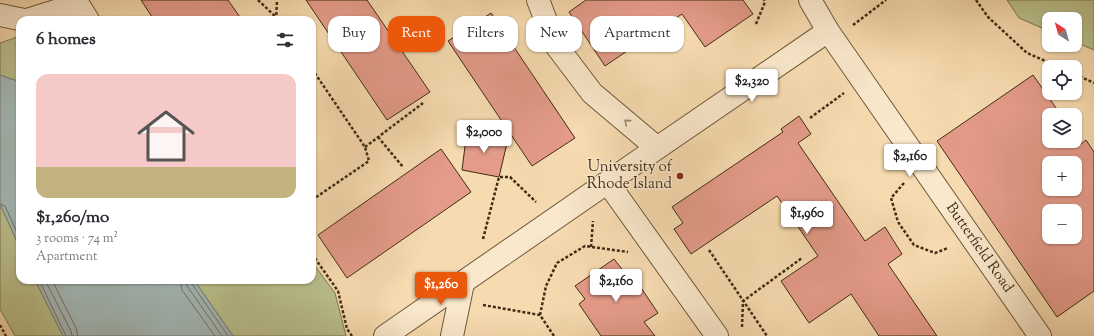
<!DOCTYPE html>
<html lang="en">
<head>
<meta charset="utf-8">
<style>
  :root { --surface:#fff; --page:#f2f2f3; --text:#2b2b33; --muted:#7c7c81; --line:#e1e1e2; --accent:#ea580c }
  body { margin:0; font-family:"Sorts Mill Goudy",serif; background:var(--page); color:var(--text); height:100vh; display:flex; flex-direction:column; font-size:15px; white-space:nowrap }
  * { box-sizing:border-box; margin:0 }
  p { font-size:13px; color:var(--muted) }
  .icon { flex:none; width:22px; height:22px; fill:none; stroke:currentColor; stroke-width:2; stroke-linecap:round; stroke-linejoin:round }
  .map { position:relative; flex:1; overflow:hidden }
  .details { position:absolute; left:16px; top:16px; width:300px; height:268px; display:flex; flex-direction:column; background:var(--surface); border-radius:12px; box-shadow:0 1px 3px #0004 }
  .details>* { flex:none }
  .hud { position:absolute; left:328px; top:16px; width:380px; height:36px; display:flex; gap:8px }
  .needle { width:26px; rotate:323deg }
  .fabs { position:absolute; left:1042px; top:12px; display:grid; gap:8px }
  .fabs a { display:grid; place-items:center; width:40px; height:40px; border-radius:8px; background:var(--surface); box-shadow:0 1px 3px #0004; font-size:20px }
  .price { position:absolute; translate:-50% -34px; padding:0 9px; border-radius:4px; background:#fff; color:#222; font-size:13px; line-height:26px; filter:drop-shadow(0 1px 2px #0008) }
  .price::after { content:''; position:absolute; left:50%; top:24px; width:12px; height:9px; margin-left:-6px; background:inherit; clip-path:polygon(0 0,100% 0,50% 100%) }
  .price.current { background:var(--accent); color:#fff }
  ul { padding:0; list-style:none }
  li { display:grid; align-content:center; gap:8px; height:212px; padding:0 20px }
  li+li { border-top:1px solid var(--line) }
  li span { display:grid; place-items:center; height:124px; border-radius:12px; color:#555 }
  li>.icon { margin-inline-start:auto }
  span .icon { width:72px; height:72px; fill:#fffc; stroke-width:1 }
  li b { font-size:17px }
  h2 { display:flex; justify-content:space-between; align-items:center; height:48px; padding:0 20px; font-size:17px }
  .pill { padding:0 14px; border-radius:12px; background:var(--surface); box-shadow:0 1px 3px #0004; font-size:14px; line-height:36px }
  .pill.current { background:var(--accent); color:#fff }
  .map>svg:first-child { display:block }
</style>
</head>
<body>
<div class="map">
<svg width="1094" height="336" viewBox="0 0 1094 336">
  <rect width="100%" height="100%" fill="#f7dbb0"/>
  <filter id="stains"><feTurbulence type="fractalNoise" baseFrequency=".005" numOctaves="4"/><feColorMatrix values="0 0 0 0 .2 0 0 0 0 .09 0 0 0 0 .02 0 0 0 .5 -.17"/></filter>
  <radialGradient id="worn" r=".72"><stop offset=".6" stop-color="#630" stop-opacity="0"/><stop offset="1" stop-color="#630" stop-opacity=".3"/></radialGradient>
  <g fill="#bac18d" stroke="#7d7752">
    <path d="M1007,0H1094V50L1075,42V19H1049V31L1019,18Z"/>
    <path d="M20,36V82L0,75V43Z"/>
    <path d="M0,204L20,248V280H35L63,336H15L0,309Z"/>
    <path d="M312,262L335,293L346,336H233L194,280H312Z"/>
  </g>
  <g fill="#a2b8b7" stroke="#7b8077">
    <path d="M0,75L20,82V248L0,204Z"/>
    <path d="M35,280H194L233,336H63Z"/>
  </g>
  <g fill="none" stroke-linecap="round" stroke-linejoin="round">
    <g stroke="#717266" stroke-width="1">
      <path d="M0,204L5,206L20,239"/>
      <path d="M39,280L66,336"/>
      <path d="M45,280L71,331L72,336"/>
      <path d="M52,280L76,328L78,336"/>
      <path d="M180,280L182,290L215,336"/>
      <path d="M186,280L187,286L222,336"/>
      <path d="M191,280L192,284L228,336"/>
    </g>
  </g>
  <g fill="#e49b89" stroke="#402d16" fill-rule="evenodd">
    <path d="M141,0H228L242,20H154Z"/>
    <path d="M306,0H367L430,92L387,120Z"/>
    <path d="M586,0H743L753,14L705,47L682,14L605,66L569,12Z"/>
    <path d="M491,13L575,138L532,166L448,41Z"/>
    <path d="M1033,75L1061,115H1049V141H1075V135L1081,144L1086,140L1094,152V291L1057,317L937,141ZM1049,163H1075V189H1049ZM1049,211H1075V237H1049Z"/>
    <path d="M799,116L811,134L798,143L865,241L885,227L902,254L888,264L937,336H879L851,294L809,323L781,281L818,256L777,196L691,254L674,229L683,223L672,207L783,132L781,129Z"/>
    <path d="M467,131L508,139L499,177L462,170Z"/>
    <path d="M441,149L471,192L347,278L318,235Z"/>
    <path d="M614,259L625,273L629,270L658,313L644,322L655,336H601L579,304L585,299L575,286Z"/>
  </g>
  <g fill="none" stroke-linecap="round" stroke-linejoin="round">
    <g stroke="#6e583c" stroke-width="24">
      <g id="minor">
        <path d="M538,0L555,44L592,93L656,147"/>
        <path d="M810,0L828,31L1040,336"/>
        <path d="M0,15L24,20"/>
        <path d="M27,20L78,4L88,20"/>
        <path d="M608,183L717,336"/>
        <path d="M385,336C532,234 680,132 828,31"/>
        <path d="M452,336L463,283"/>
      </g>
    </g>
    <g stroke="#402d16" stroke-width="2.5" stroke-dasharray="3 2" stroke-linecap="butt">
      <path d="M258,0L279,20"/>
      <path d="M976,0L988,17L1027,53L1059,67"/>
      <path d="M276,20L277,0"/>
      <path d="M756,24L765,2L764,0"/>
      <path d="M853,25L886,0"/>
      <path d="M312,69L365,147L369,161L312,200"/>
      <path d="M1075,74L1094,83"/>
      <path d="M810,118L844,93"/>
      <path d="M378,137L403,167"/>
      <path d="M365,147L423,103"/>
      <path d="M904,183L891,198L898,222L914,245L935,253L948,248"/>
      <path d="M483,239L499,177H510L536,202"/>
      <path d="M591,247L593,221"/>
      <path d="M709,250L767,336"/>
      <path d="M312,254L338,291L347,329L352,336"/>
      <path d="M483,305L540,315L554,336"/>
      <path d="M540,315L546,286L557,263L585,246L628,252"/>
      <path d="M0,325L6,336"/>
      <path d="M742,327L743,301L802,258"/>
    </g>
    <use href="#minor" stroke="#fae8cc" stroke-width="22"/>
  </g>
  <defs><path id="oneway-chevron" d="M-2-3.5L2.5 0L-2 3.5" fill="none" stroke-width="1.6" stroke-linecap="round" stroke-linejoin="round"/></defs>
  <use stroke="#9d8a71" href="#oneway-chevron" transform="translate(627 122) rotate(-140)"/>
  <circle fill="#8f2418" stroke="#fae8cc" stroke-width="1.5" cx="680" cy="176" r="4"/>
  <g text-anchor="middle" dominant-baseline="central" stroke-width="3" stroke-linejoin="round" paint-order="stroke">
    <g font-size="15" fill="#402d16" stroke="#fae8cc" text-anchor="end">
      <text x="672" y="167">University of<tspan x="672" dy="17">Rhode Island</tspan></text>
    </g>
    <g font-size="15" fill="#402d16" stroke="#fae8cc">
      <text transform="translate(979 248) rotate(55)">Butterfield Road</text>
    </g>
  </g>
  <rect width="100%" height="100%" filter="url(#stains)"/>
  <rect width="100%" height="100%" fill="url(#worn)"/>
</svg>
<div class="fabs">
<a><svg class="needle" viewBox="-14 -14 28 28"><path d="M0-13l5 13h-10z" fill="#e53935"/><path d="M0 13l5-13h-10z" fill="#7c7c81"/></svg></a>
<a><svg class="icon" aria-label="locate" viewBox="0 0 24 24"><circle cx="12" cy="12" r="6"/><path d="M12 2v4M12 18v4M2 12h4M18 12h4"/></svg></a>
<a><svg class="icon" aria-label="layers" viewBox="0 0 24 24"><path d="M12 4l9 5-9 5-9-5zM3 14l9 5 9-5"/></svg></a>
<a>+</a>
<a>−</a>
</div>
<b class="price" style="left:752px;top:103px">$2,320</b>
<b class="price" style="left:484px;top:154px">$2,000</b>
<b class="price" style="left:910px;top:178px">$2,160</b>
<b class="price" style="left:807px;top:235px">$1,960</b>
<b class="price" style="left:616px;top:303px">$2,160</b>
<b class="price current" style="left:441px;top:306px">$1,260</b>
<div class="hud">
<a class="pill">Buy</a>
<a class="pill current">Rent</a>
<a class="pill">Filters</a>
<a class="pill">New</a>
<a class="pill">Apartment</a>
</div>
<section class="details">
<h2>6 homes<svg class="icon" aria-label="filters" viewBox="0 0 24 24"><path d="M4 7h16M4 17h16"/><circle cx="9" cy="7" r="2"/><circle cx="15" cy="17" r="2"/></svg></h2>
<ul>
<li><span style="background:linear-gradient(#f6c9c9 75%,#c2b280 0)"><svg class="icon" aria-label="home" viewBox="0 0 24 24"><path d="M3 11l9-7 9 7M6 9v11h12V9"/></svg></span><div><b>$1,260/mo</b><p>3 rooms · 74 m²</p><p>Apartment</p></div></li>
</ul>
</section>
</div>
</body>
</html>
